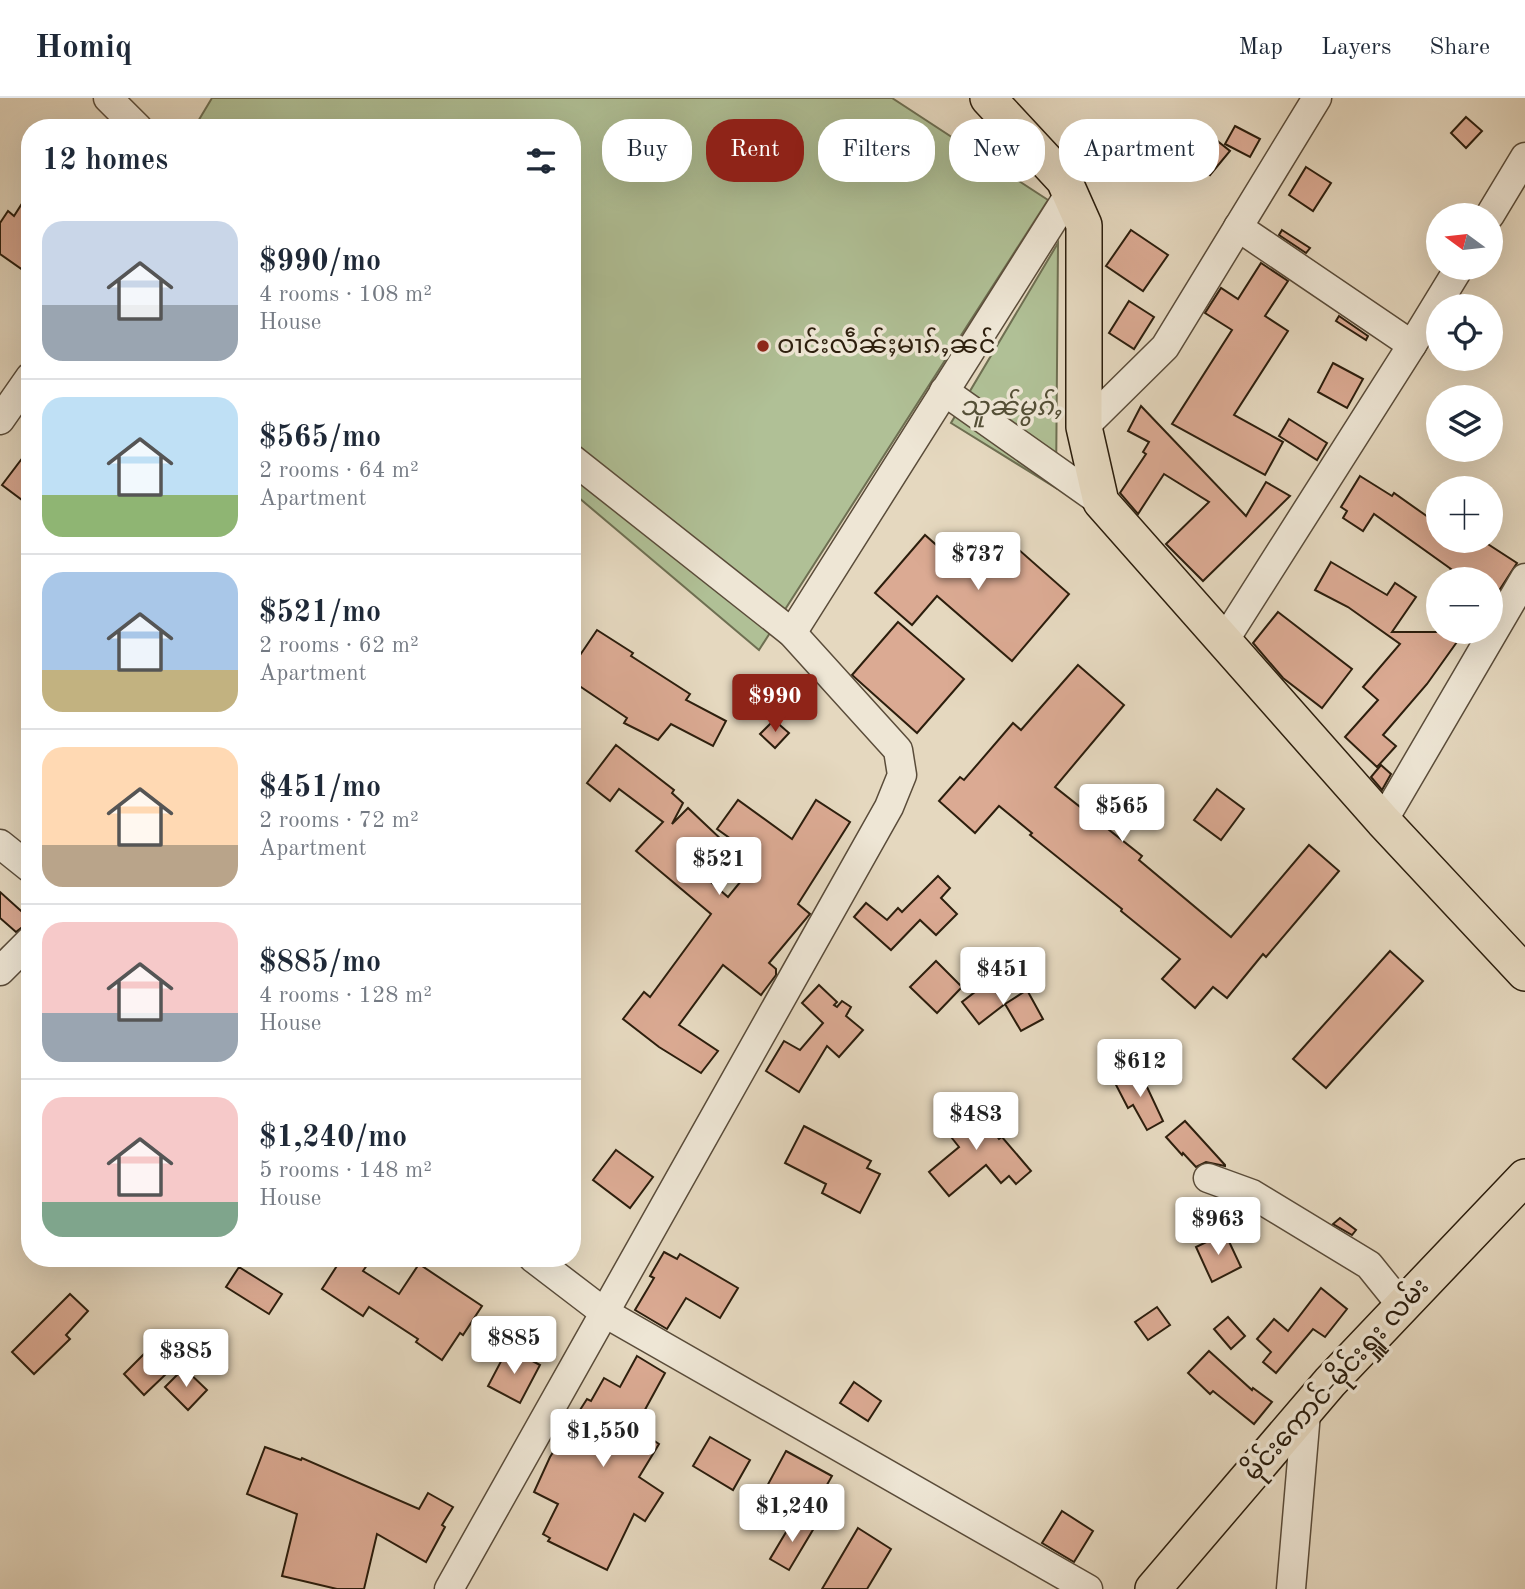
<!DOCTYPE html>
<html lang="en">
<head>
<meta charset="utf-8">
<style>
  :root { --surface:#fff; --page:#f2f2f3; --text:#1f2937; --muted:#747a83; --line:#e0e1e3; --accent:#8f2418 }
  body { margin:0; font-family:"Old Standard TT","Noto Sans Myanmar",serif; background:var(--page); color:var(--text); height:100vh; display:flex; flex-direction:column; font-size:26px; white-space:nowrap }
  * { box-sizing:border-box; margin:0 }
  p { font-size:23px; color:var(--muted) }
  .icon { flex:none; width:38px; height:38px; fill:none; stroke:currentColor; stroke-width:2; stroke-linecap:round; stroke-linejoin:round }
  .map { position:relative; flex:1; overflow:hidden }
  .panel { position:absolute; left:21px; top:21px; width:560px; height:1148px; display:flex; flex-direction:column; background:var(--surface); border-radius:28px; box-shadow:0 7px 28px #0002 }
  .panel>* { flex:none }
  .top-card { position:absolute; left:602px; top:21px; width:665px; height:63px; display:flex; gap:14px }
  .needle { width:46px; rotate:285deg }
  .controls { position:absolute; left:1426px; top:105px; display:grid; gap:14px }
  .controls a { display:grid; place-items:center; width:77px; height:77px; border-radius:50%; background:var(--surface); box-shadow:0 7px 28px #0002; font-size:35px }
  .price { position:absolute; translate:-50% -60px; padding:0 16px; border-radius:7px; background:#fff; color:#222; font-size:23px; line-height:46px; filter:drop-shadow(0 2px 4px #0008) }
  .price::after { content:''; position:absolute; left:50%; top:42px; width:21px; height:16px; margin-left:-10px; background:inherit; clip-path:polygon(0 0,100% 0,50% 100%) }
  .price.active { background:var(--accent); color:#fff }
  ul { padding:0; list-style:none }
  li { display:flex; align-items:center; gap:21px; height:175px; padding:0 21px }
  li+li { border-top:2px solid var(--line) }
  li span { display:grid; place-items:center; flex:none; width:196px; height:140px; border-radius:21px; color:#555 }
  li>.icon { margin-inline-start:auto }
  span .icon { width:84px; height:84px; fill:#fffc; stroke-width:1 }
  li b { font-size:30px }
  h2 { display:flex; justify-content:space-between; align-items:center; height:84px; padding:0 21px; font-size:30px }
  .tag { padding:0 24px; border-radius:28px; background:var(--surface); box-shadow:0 7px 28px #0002; font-size:24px; line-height:63px }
  .tag.active { background:var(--accent); color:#fff }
  header { display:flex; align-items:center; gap:42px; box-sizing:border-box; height:98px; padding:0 35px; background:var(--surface); border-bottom:2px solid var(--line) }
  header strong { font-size:33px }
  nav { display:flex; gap:38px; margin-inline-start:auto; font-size:24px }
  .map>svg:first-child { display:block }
</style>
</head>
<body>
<header>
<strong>Homiq</strong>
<nav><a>Map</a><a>Layers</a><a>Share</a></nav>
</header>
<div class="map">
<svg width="1525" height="1491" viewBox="0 0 1525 1491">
  <rect width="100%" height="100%" fill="#e5d8bf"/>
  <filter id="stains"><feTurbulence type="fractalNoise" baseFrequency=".00286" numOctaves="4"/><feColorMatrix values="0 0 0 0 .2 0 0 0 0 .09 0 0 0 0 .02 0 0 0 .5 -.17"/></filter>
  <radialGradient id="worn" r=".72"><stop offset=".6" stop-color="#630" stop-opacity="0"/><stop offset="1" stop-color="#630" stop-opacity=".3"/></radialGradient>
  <g fill="#b0c096" stroke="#6e6f52" stroke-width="2">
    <path d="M212,0H892L1048,102L759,552L572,394V30H194Z"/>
    <path d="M1058,145L1056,390L951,325Z"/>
  </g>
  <g fill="#dbaa93" stroke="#2c1e0d" stroke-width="2">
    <path d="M1466,19L1482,33L1466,50L1451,35Z"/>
    <path d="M1235,28L1260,41L1250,59L1225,46Z"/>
    <path d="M1201,30L1230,53L1210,77L1181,54Z"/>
    <path d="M1306,69L1331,85L1313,113L1289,97Z"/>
    <path d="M30,93V177L0,156V125L8,113L14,118Z"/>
    <path d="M1131,132L1168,157L1143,193L1106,168Z"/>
    <path d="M1282,132L1310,150L1306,155L1279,137Z"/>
    <path d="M1261,165L1288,183L1265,218L1288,233L1234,317L1283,344L1265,377L1172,326L1232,232L1205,215L1221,190L1238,201Z"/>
    <path d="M1129,203L1154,219L1134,251L1109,235Z"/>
    <path d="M1339,218L1368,238L1366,242L1336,223Z"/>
    <path d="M1333,265L1363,281L1347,310L1318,294Z"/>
    <path d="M1141,308L1246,418L1266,384L1290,398L1203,483L1166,446L1209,404L1164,376L1138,416L1120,395L1146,356L1143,354L1149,344L1128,333Z"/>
    <path d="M1289,321L1327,345L1317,362L1279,338Z"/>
    <path d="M30,350V408L2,387Z"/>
    <path d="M1360,378L1392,398L1394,395L1438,426V443H1483L1517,465L1491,505V481H1445L1451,471L1374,416L1363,433L1343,420L1347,413L1341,409Z"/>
    <path d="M1001,436L1069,496L1012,563L937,498L912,527L875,495L925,437L968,475Z"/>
    <path d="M1331,464L1387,497L1395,485L1416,499L1392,534H1464L1427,586L1383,637L1396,648L1377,669L1345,639L1378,602L1363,589L1400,546L1348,509L1315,492Z"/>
    <path d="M1278,514L1352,571L1322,610L1283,580L1253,545Z"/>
    <path d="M898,524L964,581L917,635L852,577Z"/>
    <path d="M597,532L633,555L631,558L690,596L686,602L726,623L713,648L671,626L658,642L624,625L627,620L572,583V569Z"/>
    <path d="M1078,567L1124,607L1055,689L1142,758L1139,762L1231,839L1309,747L1339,773L1266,859L1263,856L1227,900L1213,889L1195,910L1162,881L1180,861L1121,813L1122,811L1030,737L1032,735L999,708L975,735L939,703L960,679L964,682L1013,625L1021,632Z"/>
    <path d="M774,622L789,635L775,650L760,636Z"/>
    <path d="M616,647L674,692L672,695L683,705L672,726L688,710L724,744L698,773L728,799L759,761L717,731L738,702L792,741L816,702L850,724L798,806L810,816L769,865L776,871V877L761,897L723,867L679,927L718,953L701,975L659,949L623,921L644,894L650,899L711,816L636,753L663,724L619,691L610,703L587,685Z"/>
    <path d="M1381,667L1391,676L1382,692L1371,679Z"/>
    <path d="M1217,691L1244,711L1221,742L1194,722Z"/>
    <path d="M938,778L950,790L941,800L957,816L936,837L920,822L891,852L854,819L866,805L887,822L898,810L902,814Z"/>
    <path d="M0,794L30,821V827H25L16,834L0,820Z"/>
    <path d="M1390,853L1423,883L1326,990L1293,961Z"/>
    <path d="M936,863L962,889L937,915L910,889Z"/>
    <path d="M988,884L1005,906L1027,892L1043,921L1021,933L1005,906L979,926L962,904Z"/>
    <path d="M819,887L837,904L834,907L837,909L842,903L851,909L846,918L863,932L839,959L827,948L799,994L766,973L784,943L800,952L823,925L802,905Z"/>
    <path d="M1139,972L1163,1023L1147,1032L1133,1007L1128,1010L1115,985Z"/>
    <path d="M969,1002L999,1041L1002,1039L1031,1073L1016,1086L1009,1078L1001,1085L986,1067L949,1098L929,1074L959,1049L940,1025Z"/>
    <path d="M1185,1023L1225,1067V1068L1206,1064L1196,1069L1183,1055L1182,1057L1166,1039Z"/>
    <path d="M804,1028L871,1063L867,1070L880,1076L860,1115L822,1095L826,1086L785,1065Z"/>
    <path d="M616,1052L653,1079L630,1110L593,1082Z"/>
    <path d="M1340,1120L1356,1132L1352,1137L1333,1126Z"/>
    <path d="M1225,1135L1241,1169L1212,1184L1196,1149Z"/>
    <path d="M664,1154L677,1161L680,1156L738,1190L720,1220L686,1200L667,1231L635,1212L654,1180L650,1178Z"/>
    <path d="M342,1160H372L363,1173L399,1196L419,1166L482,1208L463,1237L460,1235L442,1262L416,1244L418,1241L369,1209L363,1218L322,1191Z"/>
    <path d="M239,1169L282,1196L269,1216L226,1189Z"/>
    <path d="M1321,1190L1347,1211L1325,1239L1313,1231L1276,1275L1263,1264L1271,1254L1257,1241L1274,1221L1288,1233Z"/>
    <path d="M70,1196L88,1213L66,1237L70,1241L34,1276L12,1254Z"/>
    <path d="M1157,1209L1170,1227L1148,1242L1135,1224Z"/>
    <path d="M1228,1219L1245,1238L1231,1251L1214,1231Z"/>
    <path d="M508,1250L540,1267L520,1305L488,1288Z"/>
    <path d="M1209,1253L1252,1292L1253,1290L1272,1304L1254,1326L1213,1293L1210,1296L1188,1275Z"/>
    <path d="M145,1255L166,1276L144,1297L124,1276Z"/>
    <path d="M637,1258L665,1275L635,1330L659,1346L639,1379L663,1395L645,1423L634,1416L607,1472L548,1443L550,1440L543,1436L558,1406L534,1394L550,1359L587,1301L591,1303L604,1280L620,1289Z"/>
    <path d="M184,1270L207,1292L188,1312L165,1289Z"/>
    <path d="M854,1284L881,1303L868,1323L840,1305Z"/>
    <path d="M710,1339L750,1362L733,1392L693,1368Z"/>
    <path d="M265,1349L301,1362L302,1360L419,1411L428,1395L453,1409L442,1427L445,1429L426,1464L377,1436L364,1491H337L282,1478L297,1416L247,1396Z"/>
    <path d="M786,1353L832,1378L811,1415L766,1390Z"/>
    <path d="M1062,1413L1093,1433L1074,1464L1042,1445Z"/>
    <path d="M795,1419L814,1430L789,1472L770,1461Z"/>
    <path d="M858,1430L891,1451L867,1491H822Z"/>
  </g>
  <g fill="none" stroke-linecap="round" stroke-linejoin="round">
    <g stroke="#5a4c3a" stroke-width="31">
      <g id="minor">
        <path d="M108,0L138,30"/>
        <path d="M1490,117L1525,59"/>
        <path d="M1238,129L1412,247"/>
        <path d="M944,293L1101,404"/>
        <path d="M0,322L30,279"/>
        <path d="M1084,329L1165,249L1317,0"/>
        <path d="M792,535L1070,95"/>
        <path d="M1224,543L1412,247L1459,170"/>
        <path d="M1383,723L1525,480"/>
        <path d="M0,746L30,770"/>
        <path d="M0,873L30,843"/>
        <path d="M1208,1080L1252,1096L1369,1167L1402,1208"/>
        <path d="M533,1160L605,1215L1088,1491"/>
        <path d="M449,1491L889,709L902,677L898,652L792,535L572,361"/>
        <path d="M1291,1491L1306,1315"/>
      </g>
    </g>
    <g stroke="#2c1e0d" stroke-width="38">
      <g id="major">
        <path d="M988,0L1064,82L1084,127V329L1101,404L1383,723L1525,875"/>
        <path d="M1153,1491L1330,1284L1525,1079"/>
      </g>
    </g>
    <use href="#minor" stroke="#eee6d5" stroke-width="28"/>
    <use href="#major" stroke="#e5d8bf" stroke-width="35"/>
  </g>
  <circle fill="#8f2418" stroke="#eee6d5" stroke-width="2.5" cx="763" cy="248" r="7"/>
  <g text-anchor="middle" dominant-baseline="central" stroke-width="7" stroke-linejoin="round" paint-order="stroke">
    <g font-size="26" fill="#2c1e0d" stroke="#eee6d5" text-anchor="start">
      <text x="777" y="248">ဝၢင်းလဵၼ်ႈမၢၵ်ႇၼင်</text>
    </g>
    <g font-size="26" font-style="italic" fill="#544f36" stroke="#eee6d5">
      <text x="1011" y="310">သူၼ်မွၵ်ႇ</text>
    </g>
    <g font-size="26" fill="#2c1e0d" stroke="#eee6d5">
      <text transform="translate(1337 1282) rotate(-48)">မိုင်းကောင်-မိုင်းရှူး လမ်း</text>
    </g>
  </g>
  <rect width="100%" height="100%" filter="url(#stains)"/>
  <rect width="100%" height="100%" fill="url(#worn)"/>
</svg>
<div class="controls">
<a><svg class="needle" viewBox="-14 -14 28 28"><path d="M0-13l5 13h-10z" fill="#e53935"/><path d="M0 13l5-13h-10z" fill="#747a83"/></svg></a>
<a><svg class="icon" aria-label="locate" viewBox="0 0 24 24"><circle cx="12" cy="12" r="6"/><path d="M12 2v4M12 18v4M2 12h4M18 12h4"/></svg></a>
<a><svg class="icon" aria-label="layers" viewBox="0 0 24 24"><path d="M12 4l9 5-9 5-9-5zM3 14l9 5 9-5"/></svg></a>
<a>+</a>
<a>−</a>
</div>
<b class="price" style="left:978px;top:494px">$737</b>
<b class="price active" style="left:775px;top:636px">$990</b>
<b class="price" style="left:1122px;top:746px">$565</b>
<b class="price" style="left:719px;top:799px">$521</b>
<b class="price" style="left:1003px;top:909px">$451</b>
<b class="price" style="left:1140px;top:1001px">$612</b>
<b class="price" style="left:976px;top:1054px">$483</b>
<b class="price" style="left:1218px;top:1159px">$963</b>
<b class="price" style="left:514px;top:1278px">$885</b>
<b class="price" style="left:186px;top:1291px">$385</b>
<b class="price" style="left:603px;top:1371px">$1,550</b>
<b class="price" style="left:792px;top:1446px">$1,240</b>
<div class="top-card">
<a class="tag">Buy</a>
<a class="tag active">Rent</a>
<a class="tag">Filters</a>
<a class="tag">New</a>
<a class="tag">Apartment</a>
</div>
<section class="panel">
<h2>12 homes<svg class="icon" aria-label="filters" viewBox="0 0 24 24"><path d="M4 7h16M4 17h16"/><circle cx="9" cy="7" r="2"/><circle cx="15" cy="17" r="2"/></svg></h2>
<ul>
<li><span style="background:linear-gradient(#c9d6e8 60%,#9aa5b1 0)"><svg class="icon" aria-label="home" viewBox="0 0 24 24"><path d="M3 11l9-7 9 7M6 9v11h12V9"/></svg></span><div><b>$990/mo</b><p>4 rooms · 108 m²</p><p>House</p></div></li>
<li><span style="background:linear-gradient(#bfe0f5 70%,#8fb573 0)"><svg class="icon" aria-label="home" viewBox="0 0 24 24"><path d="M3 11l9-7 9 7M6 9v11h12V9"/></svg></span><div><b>$565/mo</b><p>2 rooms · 64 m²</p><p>Apartment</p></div></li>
<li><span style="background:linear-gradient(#a9c7e8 70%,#c2b280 0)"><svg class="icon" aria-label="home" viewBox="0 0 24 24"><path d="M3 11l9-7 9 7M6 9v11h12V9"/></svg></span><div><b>$521/mo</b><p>2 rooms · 62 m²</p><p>Apartment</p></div></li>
<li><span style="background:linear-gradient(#ffd9b3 70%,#b9a48a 0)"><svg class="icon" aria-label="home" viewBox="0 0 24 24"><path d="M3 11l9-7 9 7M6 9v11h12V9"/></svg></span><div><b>$451/mo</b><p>2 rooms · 72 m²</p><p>Apartment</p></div></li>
<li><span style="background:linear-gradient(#f6c9c9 65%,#9aa5b1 0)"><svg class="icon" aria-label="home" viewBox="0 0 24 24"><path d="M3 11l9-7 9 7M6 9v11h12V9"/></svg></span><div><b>$885/mo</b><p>4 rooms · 128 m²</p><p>House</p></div></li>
<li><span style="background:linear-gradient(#f6c9c9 75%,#7fa58c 0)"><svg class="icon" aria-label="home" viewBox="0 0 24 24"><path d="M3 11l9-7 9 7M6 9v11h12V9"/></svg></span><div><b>$1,240/mo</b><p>5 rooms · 148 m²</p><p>House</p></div></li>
</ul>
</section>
</div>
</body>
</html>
